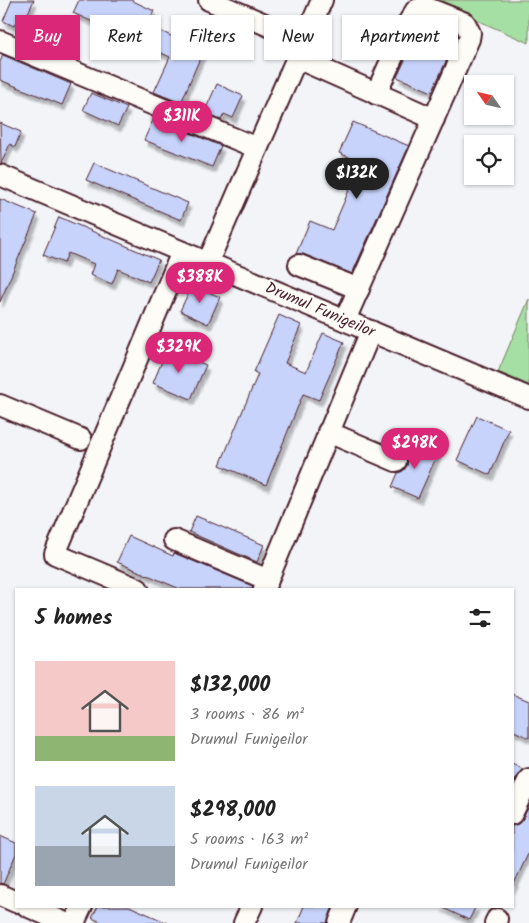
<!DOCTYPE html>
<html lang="en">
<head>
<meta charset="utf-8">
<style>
  :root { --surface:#fff; --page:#f2f2f2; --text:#222; --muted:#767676; --accent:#db2777 }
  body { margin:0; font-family:Kalam,sans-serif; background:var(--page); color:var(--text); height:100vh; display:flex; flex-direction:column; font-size:19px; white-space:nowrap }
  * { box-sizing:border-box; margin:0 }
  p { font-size:16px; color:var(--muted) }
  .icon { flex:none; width:28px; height:28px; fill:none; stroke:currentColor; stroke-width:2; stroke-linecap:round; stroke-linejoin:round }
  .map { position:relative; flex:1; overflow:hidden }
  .drawer { position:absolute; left:15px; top:588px; width:499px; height:320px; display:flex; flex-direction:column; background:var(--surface); border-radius:0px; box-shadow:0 1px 4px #0004 }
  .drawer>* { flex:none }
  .banner { position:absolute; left:15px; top:15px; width:500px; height:45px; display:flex; gap:10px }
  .needle { width:32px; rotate:304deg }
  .controls { position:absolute; left:464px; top:75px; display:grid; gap:10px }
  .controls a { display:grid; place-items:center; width:50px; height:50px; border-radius:0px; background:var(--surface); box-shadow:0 1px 4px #0004; font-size:25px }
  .price { position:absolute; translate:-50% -42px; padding:0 11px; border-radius:18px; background:var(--accent); color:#fff; font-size:16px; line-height:32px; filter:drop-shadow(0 1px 2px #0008) }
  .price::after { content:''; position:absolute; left:50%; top:30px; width:15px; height:11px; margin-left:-8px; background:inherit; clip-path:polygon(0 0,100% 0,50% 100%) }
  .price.on { background:#222; color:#fff }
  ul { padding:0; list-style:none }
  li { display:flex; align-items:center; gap:15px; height:125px; padding:0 20px }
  li span { display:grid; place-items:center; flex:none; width:140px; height:100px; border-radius:0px; color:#555 }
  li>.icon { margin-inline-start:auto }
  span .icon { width:60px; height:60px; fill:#fffc; stroke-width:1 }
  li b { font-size:21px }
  h2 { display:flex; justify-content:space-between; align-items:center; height:60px; padding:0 20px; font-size:21px }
  .tag { padding:0 18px; border-radius:0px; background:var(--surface); box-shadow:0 1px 4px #0004; font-size:18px; line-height:45px }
  .tag.on { background:var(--accent); color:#fff }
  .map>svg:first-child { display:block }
</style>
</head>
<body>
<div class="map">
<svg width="529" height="923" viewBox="0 0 529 923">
  <defs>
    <filter id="shadow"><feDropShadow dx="3" dy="5.5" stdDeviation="1" flood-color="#0004"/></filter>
  </defs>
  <rect width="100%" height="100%" fill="#f2f4f8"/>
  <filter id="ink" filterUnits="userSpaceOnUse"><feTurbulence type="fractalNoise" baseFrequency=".02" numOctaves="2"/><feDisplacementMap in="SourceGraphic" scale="10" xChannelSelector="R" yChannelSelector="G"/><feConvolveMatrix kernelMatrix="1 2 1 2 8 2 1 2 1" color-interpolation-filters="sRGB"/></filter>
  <g filter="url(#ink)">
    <g fill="#a6dfa3" stroke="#787f67">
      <path d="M431,0H529V43Z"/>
      <path d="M529,299V385L498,372Z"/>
    </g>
    <g fill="#c7d3fa" stroke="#4a1f2b" filter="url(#shadow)">
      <path d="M12,0H34L22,26L15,23L14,26L3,21Z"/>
      <path d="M79,0H131L154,11L147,25L180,40L182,36L205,46L181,103L154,92L170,57L139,43L138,45L113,33V31L73,13Z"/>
      <path d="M424,20L458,35L432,92L397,77Z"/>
      <path d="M3,55L71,84L62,105L0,80V62Z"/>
      <path d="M217,84L243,96L233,118L224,114L221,120L204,113Z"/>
      <path d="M91,93L127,108L118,126L83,110Z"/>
      <path d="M154,118L221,146L212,167L144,140Z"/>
      <path d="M353,122L409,146L352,274L303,254H296L310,221L332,230L361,162L339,153Z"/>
      <path d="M0,123L21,132L15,147L10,144L1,164Z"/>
      <path d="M94,163L188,203L181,220L86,180Z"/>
      <path d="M0,199L37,214L0,302Z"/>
      <path d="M59,217L159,260L149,282L118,269L112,284L90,275L94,264L68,253L64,263L43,255Z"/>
      <path d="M192,285L220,297L208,324L180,311Z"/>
      <path d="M279,315L301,325L285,363L306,372L323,333L344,342L319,400L303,394L266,485L220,465L258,374L254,372Z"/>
      <path d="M167,349L206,365L191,399L153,383Z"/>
      <path d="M477,416L509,430L490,475L457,460Z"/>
      <path d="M411,442L438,453L418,498L392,487L398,473L403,471L407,466L408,460L406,454Z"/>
      <path d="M196,516L264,545L257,562L189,532Z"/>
      <path d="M129,536L173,556L174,553L253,586L252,589H180L117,562Z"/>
      <path d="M512,694L529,701V738L512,730Z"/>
      <path d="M512,764L523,769L518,774L512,786Z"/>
      <path d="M529,806V852L512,888V826L518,824L522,820Z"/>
      <path d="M0,836L16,843V854L3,884L0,883Z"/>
      <path d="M98,906H129L168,923H103L92,918Z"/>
      <path d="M304,906H333L327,923H297Z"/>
      <path d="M439,906H476L469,920Z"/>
    </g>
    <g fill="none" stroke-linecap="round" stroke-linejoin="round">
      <g stroke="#4a1f2b" stroke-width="24">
        <g id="minor">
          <path d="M209,0L304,41"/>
          <path d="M0,41L257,148"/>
          <path d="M297,58L434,119"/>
          <path d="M0,175L529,398"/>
          <path d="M208,262L322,0"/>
          <path d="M299,265L359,289"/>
          <path d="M345,320L469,39L470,33L465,23L425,7L416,10L408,23L376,94"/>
          <path d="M0,405L81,439"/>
          <path d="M328,432L396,461"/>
          <path d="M174,540L268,580"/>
          <path d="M138,589L55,554L182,252"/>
          <path d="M264,589L371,331"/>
          <path d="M512,814L529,779"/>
          <path d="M0,895L16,902"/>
          <path d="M27,906L65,923"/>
          <path d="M74,923L82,906"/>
          <path d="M244,923L252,906"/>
          <path d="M339,923L346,906"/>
          <path d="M495,923L497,919"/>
        </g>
      </g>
      <use href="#minor" stroke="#fdfcf7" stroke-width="20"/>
    </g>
  </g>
  <g text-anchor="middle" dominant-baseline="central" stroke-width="4.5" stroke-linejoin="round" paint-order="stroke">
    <g font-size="16" fill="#4a1f2b" stroke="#fdfcf7">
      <text transform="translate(320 310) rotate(23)">Drumul Funigeilor</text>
    </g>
  </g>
</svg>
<div class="controls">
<a><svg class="needle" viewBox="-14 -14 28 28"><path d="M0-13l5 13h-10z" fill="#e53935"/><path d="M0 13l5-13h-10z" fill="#767676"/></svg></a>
<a><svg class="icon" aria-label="locate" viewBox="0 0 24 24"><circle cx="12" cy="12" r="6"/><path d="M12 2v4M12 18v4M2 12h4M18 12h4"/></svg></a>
</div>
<b class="price" style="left:182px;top:143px">$311K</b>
<b class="price on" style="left:357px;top:200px">$132K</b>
<b class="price" style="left:200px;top:304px">$388K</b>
<b class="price" style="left:179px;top:374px">$329K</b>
<b class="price" style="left:415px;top:470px">$298K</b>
<div class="banner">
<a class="tag on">Buy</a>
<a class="tag">Rent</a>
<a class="tag">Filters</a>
<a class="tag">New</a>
<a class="tag">Apartment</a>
</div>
<section class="drawer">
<h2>5 homes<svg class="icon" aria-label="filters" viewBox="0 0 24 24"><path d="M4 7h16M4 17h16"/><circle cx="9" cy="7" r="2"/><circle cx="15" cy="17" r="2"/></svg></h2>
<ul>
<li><span style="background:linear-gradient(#f6c9c9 75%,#8fb573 0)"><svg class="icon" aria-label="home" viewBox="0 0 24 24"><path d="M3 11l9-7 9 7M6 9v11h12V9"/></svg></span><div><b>$132,000</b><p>3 rooms · 86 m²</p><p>Drumul Funigeilor</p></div></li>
<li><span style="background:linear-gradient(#c9d6e8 60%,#9aa5b1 0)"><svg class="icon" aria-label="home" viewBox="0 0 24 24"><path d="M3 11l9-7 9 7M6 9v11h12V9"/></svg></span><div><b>$298,000</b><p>5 rooms · 163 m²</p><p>Drumul Funigeilor</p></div></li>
</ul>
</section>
</div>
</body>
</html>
